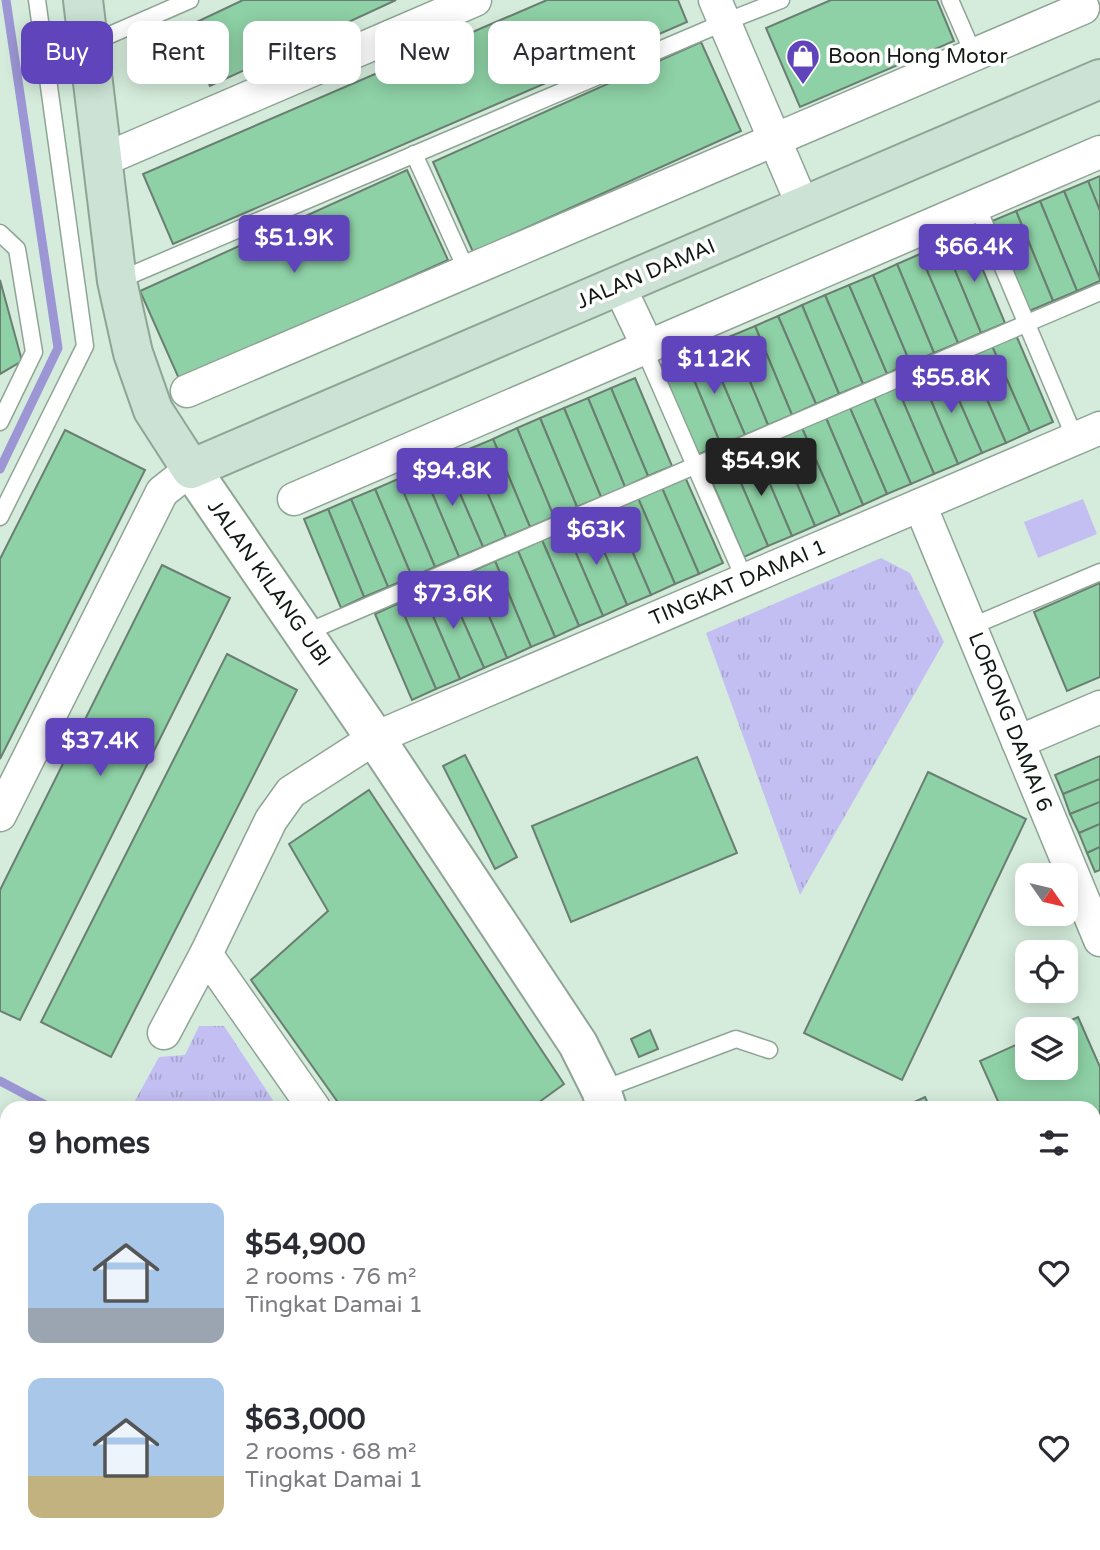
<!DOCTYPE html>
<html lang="en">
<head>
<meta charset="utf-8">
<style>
  :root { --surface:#fff; --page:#f2f2f3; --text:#2b2b33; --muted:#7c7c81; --accent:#6044bc }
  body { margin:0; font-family:"Varela Round",sans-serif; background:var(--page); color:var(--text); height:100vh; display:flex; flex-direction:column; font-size:26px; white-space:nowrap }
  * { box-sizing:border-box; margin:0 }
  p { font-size:23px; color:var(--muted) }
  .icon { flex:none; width:38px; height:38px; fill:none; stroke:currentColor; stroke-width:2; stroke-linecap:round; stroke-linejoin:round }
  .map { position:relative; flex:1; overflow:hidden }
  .drawer { position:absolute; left:0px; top:1101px; width:1101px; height:450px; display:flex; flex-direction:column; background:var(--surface); border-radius:21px 21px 0 0; box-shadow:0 4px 18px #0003 }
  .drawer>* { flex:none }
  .banner { position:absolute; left:21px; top:21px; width:700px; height:63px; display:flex; gap:14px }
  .needle { width:46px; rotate:124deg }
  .controls { position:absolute; left:1015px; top:863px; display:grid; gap:14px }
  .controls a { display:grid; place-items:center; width:63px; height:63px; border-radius:14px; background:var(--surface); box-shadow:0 4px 18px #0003; font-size:35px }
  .price { position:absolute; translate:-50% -60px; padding:0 16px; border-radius:7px; background:var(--accent); color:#fff; font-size:23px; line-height:46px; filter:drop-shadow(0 2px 4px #0008) }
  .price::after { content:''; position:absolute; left:50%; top:42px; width:21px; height:16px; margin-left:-10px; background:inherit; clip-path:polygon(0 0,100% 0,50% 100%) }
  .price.selected { background:#222; color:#fff }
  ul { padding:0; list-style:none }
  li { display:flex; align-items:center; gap:21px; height:175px; padding:0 28px }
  li span { display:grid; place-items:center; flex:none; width:196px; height:140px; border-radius:14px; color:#555 }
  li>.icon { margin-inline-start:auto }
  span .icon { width:84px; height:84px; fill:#fffc; stroke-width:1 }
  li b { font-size:30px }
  h2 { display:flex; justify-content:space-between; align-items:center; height:84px; padding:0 28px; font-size:30px }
  .pill { padding:0 24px; border-radius:14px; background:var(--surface); box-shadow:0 4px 18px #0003; font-size:24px; line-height:63px }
  .pill.selected { background:var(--accent); color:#fff }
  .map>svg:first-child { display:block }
</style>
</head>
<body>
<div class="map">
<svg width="1100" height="1550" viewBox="0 0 1100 1550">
  <defs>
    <pattern id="grass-tufts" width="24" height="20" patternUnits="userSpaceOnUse" patternTransform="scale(1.75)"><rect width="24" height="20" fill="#c3bff2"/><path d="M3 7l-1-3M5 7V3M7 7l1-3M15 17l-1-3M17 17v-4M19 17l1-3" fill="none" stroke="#a6a4cf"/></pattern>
  </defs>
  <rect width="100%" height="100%" fill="#d5ecdc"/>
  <g fill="url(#grass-tufts)">
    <path d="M881,558L910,573L944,642L800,895L706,633Z"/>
    <path d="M199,1026H224L278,1108H131L159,1057L185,1055Z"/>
  </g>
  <path fill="#c3bff2" d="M1083,499L1097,534L1038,558L1024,522Z"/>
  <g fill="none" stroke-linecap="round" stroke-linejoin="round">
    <g stroke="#9c96d5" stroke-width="9">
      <path d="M0,469L58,348L6,0"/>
      <path d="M0,1081L51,1108"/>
      <path d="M1083,1544L1094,1550"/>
    </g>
  </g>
  <g fill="#8ed1a6" stroke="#6a7f71" stroke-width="2">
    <path d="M243,0H396L210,86L184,28Z"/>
    <path d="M547,0H678L687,22L173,244L143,174Z"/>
    <path d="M831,0H937L954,41L800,107L766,28Z"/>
    <path d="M701,42L741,131L473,252L433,162Z"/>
    <path d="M407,170L448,260L180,381L140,291Z"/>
    <path d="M1100,176V211L1088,181Z"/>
    <path d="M1088,181L1100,211V279L1064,191Z"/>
    <path d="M1064,191L1100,279V281L1077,291L1040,201Z"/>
    <path d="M1040,201L1077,291L1053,301L1016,211Z"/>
    <path d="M1016,211L1053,301L1029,311L992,221Z"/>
    <path d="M968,234L1005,323L981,333L944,244Z"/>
    <path d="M944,244L981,333L958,343L920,254Z"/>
    <path d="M920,254L958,343L934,353L897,264Z"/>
    <path d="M897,264L934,353L910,363L873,275Z"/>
    <path d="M873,275L910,363L887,374L849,285Z"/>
    <path d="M0,280L22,361L0,374Z"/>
    <path d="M849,285L887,374L863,384L825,295Z"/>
    <path d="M825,295L863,384L839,394L802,305Z"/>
    <path d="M802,305L839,394L816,404L778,316Z"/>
    <path d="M778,316L816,404L792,415L755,326Z"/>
    <path d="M755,326L792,415L768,425L731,336Z"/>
    <path d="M1016,335L1053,422L1030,432L992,346Z"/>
    <path d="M731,336L768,425L745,435L707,346Z"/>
    <path d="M707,346L745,435L721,445L684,356Z"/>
    <path d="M992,346L1030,432L1006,443L968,356Z"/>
    <path d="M684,356L721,445L697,455L660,366Z"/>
    <path d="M968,356L1006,443L982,453L944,366Z"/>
    <path d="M944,366L982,453L958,464L921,377Z"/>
    <path d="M921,377L958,464L934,474L897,387Z"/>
    <path d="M635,378L672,466L648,476L611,388Z"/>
    <path d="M897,387L934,474L911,484L874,398Z"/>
    <path d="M611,388L648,476L625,487L588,398Z"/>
    <path d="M588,398L625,487L601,497L564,408Z"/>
    <path d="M874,398L911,484L887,494L850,408Z"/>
    <path d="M564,408L601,497L577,507L540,418Z"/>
    <path d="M850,408L887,494L863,505L826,418Z"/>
    <path d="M540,418L577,507L554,517L517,428Z"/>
    <path d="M826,418L863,505L840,515L802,428Z"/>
    <path d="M517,428L554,517L530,527L493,439Z"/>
    <path d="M802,428L840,515L815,526L778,439Z"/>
    <path d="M65,430L145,470L0,759V559Z"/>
    <path d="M493,439L530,527L506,537L469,449Z"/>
    <path d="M778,439L815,526L792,536L755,449Z"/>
    <path d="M469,449L506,537L483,547L445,459Z"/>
    <path d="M755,449L792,536L768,546L731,460Z"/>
    <path d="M445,459L483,547L459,557L422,469Z"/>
    <path d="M731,460L768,546L744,557L707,470Z"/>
    <path d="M422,469L459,557L435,567L398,479Z"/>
    <path d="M685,477L723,563L699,574L662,488Z"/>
    <path d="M398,479L435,567L412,577L375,489Z"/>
    <path d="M662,488L699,574L675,584L638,498Z"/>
    <path d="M375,489L412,577L388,587L351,499Z"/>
    <path d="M638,498L675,584L651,595L614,509Z"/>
    <path d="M351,499L388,587L364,597L328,509Z"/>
    <path d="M328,509L364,597L341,608L304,519Z"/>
    <path d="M614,509L651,595L627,605L590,519Z"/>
    <path d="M590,519L627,605L603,616L566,530Z"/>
    <path d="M566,530L603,616L579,626L542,540Z"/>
    <path d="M542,540L579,626L555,637L518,551Z"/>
    <path d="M518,551L555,637L531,647L495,561Z"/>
    <path d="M495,561L531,647L507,658L470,572Z"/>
    <path d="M162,565L230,598L20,1020L0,1011V890Z"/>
    <path d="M470,572L507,658L484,668L446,582Z"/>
    <path d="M446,582L484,668L460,679L423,593Z"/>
    <path d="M1100,583V677L1067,691L1034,612Z"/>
    <path d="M423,593L460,679L436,689L399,603Z"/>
    <path d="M399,603L436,689L412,700L375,614Z"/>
    <path d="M227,654L297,690L111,1057L41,1022Z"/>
    <path d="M465,755L517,857L495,869L443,766Z"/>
    <path d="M1100,756V779L1063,794L1055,775Z"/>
    <path d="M697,757L737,853L571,922L532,826Z"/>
    <path d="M928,772L1026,819L902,1080L804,1033Z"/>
    <path d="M1100,779V802L1070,814L1063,794Z"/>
    <path d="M369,790L564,1084L531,1108H342L251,980L328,911L289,844Z"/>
    <path d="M1100,802V824L1079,833L1070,814Z"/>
    <path d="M1100,824V847L1087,853L1079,833Z"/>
    <path d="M1100,847V870L1095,872L1087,853Z"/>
    <path d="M1078,1017L1100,1067V1335L1094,1321V1108H1001L980,1061L1027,1040V1068H1066V1029H1052Z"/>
    <path d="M650,1030L658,1049L639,1057L631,1039Z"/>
    <path d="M925,1097L930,1108H901Z"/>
    <path d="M185,1544H398L385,1550H188Z"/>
    <path d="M576,1544H676L680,1550H564Z"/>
  </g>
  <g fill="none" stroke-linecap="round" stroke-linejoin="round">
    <g stroke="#8ea595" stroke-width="19">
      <g id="service">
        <path d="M950,0L974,55"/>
        <path d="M89,44L190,0"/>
        <path d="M414,154L467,271"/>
        <path d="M977,206L1075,438"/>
        <path d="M0,233L17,249L34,352L0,422"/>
        <path d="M117,281L725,22L781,0"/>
        <path d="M644,349L745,580"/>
        <path d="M0,517L85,346L37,0"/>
        <path d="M970,627L1100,572"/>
        <path d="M305,633L1100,292"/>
        <path d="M601,1090L736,1039L769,1050"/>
        <path d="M843,1550L851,1544"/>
      </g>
    </g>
    <g stroke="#8ea595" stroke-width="35">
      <g id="minor">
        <path d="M715,0L803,206"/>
        <path d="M103,160L475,0"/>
        <path d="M619,286L648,347"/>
        <path d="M187,391L1083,8"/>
        <path d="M294,499L1100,152"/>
        <path d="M920,505L1100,940"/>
        <path d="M1018,742L1100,707"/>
        <path d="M0,815L162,492L191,469"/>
        <path d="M206,954L314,1108"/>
        <path d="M164,1033L206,954L271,820L291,792L375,738L1100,428"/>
      </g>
    </g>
    <g stroke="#8ea595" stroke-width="42">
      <g id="tertiary">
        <path d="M191,469L375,738L578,1044L601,1090L607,1108"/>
        <path d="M755,1544L759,1550"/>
      </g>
    </g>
    <g stroke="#8ea595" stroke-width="42">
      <path id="secondary" d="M83,0L117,281L133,353L153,410L191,469L1100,79"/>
    </g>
    <use href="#service" stroke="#fff" stroke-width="16"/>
    <use href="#minor" stroke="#fff" stroke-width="32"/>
    <use href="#tertiary" stroke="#fff" stroke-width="38"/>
    <use href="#secondary" stroke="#cbe2d4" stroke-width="38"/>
  </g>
  <defs>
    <g id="shop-pin" transform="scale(1.75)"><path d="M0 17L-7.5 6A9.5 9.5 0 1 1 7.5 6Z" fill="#6044bc" stroke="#fff"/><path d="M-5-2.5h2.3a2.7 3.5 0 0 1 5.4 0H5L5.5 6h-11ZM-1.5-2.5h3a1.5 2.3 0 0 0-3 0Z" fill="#fff"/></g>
  </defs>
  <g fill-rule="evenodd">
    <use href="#shop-pin" x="803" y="56"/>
  </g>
  <g text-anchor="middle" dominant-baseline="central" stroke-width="7" stroke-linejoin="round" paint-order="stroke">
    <g font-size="21" fill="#111914" stroke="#fff" text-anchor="start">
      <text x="828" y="56">Boon Hong Motor</text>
    </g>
    <g font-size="21" fill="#111914" stroke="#fff">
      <text transform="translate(646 274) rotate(-23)">JALAN DAMAI</text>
      <text transform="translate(269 583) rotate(55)">JALAN KILANG UBI</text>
      <text transform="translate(738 583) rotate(-23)">TINGKAT DAMAI 1</text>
      <text transform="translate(1010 722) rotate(68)">LORONG DAMAI 6</text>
    </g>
  </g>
</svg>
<div class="controls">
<a><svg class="needle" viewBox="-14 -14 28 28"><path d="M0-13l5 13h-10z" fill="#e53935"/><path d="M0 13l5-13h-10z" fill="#7c7c81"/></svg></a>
<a><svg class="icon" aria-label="locate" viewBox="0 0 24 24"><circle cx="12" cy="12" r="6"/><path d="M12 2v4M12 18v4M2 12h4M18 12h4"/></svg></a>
<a><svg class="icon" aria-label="layers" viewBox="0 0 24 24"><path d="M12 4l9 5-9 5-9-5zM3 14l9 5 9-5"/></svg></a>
</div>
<b class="price" style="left:294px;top:275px">$51.9K</b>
<b class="price" style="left:974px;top:284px">$66.4K</b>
<b class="price" style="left:714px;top:396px">$112K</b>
<b class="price" style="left:951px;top:415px">$55.8K</b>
<b class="price selected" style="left:761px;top:498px">$54.9K</b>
<b class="price" style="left:452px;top:508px">$94.8K</b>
<b class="price" style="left:596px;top:567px">$63K</b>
<b class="price" style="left:453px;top:631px">$73.6K</b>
<b class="price" style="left:100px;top:778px">$37.4K</b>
<div class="banner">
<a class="pill selected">Buy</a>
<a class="pill">Rent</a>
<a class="pill">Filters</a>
<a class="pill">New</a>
<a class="pill">Apartment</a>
</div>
<section class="drawer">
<h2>9 homes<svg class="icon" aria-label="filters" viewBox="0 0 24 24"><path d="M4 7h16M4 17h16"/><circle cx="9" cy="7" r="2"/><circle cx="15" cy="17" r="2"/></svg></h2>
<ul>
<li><span style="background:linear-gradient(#a9c7e8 75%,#9aa5b1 0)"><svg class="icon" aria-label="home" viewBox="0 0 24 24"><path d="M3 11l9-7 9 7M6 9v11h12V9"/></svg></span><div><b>$54,900</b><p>2 rooms · 76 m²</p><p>Tingkat Damai 1</p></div><svg class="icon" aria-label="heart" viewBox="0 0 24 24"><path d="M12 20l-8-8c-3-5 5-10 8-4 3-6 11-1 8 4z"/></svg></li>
<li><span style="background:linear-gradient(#a9c7e8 70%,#c2b280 0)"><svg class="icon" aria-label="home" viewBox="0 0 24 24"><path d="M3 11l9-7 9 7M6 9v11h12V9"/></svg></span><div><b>$63,000</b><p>2 rooms · 68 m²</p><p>Tingkat Damai 1</p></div><svg class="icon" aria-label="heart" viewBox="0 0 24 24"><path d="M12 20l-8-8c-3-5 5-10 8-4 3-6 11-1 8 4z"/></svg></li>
</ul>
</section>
</div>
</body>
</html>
